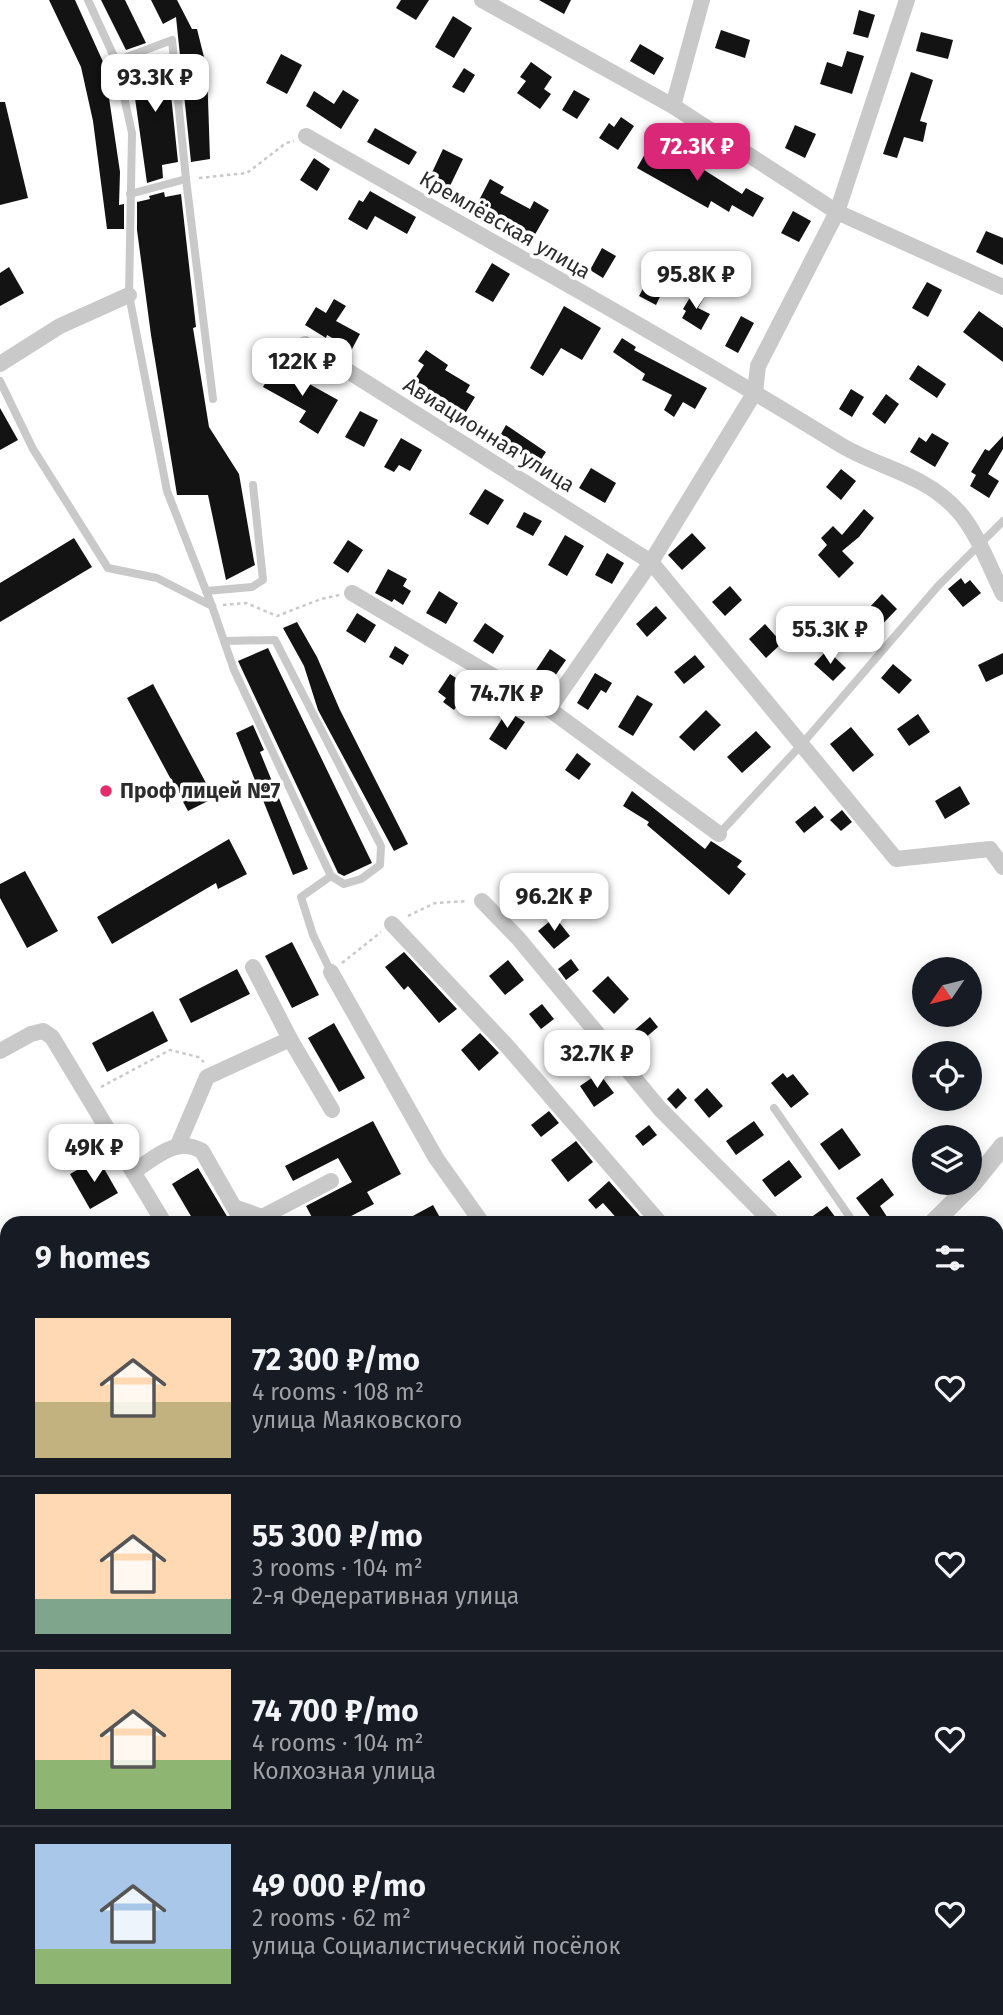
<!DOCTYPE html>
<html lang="en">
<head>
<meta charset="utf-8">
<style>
  :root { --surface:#171b24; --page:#20242c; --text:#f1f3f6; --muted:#9ea1a6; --line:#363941; --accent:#db2777 }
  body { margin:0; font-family:"Fira Sans",sans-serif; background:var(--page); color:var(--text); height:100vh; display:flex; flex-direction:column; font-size:26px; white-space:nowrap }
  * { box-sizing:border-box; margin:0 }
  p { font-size:23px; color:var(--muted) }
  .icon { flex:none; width:38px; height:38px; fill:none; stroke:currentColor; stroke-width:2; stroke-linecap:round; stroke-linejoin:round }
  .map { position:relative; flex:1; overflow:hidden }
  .details { position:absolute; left:0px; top:1216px; width:1004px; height:800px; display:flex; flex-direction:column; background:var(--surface); border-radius:21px 21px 0 0; box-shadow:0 4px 18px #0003 }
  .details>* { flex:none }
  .needle { width:46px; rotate:235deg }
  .controls { position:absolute; left:912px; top:957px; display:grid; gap:14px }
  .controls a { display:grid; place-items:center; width:70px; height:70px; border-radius:50%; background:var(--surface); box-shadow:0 4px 18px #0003; font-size:35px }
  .price { position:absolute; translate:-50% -60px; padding:0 16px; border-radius:14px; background:#fff; color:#222; font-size:23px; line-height:46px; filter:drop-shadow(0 2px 4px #0008) }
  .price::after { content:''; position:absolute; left:50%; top:42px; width:21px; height:16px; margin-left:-10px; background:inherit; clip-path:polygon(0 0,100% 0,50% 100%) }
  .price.on { background:var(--accent); color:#fff }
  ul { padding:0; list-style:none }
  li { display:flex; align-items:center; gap:21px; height:175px; padding:0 35px }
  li+li { border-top:2px solid var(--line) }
  li span { display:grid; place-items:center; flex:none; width:196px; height:140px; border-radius:0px; color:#555 }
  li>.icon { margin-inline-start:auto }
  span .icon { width:84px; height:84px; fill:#fffc; stroke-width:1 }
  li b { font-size:30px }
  h2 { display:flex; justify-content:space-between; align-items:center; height:84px; padding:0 35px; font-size:30px }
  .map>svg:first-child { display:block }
</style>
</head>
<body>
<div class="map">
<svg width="1003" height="2015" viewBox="0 0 1003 2015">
  <rect width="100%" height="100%" fill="#fff"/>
  <path fill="#e6ead9" d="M998,1712L1003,1714V2012L998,2015H524L520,2009H998Z"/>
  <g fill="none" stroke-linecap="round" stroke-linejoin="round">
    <g stroke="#c4e5ea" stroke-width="28">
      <path d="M998,1719L1003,1722"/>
      <path d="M308,2015L310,2009"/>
    </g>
  </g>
  <g fill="#131313">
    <path d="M49,0H75L104,64L120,172L119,205L124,204V229H107L93,121L81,67Z"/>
    <path d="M101,0H125L146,43L126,50Z"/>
    <path d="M151,0H177L192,29H197L207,69L210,159L191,162L176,17L163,24Z"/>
    <path d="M401,0H429L416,20L396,8Z"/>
    <path d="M539,0H571L564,14Z"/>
    <path d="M859,10L875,15L868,38L853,34Z"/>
    <path d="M453,16L472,28L454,58L435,47Z"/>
    <path d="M721,30L750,40L745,58L715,48Z"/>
    <path d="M921,32L953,40L948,59L916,51Z"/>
    <path d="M640,44L664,58L654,75L630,61Z"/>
    <path d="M847,51L864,56L852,94L820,84L827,62L842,67Z"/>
    <path d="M281,54L302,65L287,94L266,83Z"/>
    <path d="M152,55L153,58L167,56L178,162L162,165L163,178L147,183L130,63Z"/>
    <path d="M531,62L552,77L544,89L551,94L540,109L517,93L526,81L520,77Z"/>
    <path d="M464,68L475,75L464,93L452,87Z"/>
    <path d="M911,72L933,80L920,121L927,123L923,142L904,137L897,158L883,154Z"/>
    <path d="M343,90L359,100L341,129L306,106L314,91L334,104Z"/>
    <path d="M574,90L590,99L577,119L562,110Z"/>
    <path d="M0,102H5L28,198L0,205Z"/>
    <path d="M621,117L634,126L618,150L599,138L609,123L614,127Z"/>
    <path d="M795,125L816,134L805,158L785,148Z"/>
    <path d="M375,128L417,152L409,165L367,142Z"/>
    <path d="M650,145L684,164L685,161L701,168L742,194L746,188L764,198L753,217L732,205L729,212L711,201L708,208L637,168Z"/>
    <path d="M443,149L463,159L448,190L428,181Z"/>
    <path d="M314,158L330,169L317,191L300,180Z"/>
    <path d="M490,179L504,187L500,193L530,209L534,201L549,210L533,238L476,206Z"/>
    <path d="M370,191L416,217L407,234L375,216L367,230L348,219L359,200L363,202Z"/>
    <path d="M164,192L165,197L181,194L196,327L193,328L209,427L239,474L254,561L255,565L226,580L208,495H177L151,335L137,230V202L150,199L149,196Z"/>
    <path d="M793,211L811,221L799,242L781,233Z"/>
    <path d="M986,231L1003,238V265L976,252Z"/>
    <path d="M602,248L616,256L603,278L590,270Z"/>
    <path d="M492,263L510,274L493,302L475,292Z"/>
    <path d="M9,267L24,293L0,306V273Z"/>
    <path d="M652,272L668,280L656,305L639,296Z"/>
    <path d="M927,282L942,290L928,317L912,308Z"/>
    <path d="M695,289L705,296L698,308L710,314L701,330L682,318L686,311L683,309Z"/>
    <path d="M334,299L346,306L336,321L360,334L352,349L327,335L326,338L305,325L316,307L326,313Z"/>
    <path d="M564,306L601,328L582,360L561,348L543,376L530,368Z"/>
    <path d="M979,311L1003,328V362L963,332Z"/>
    <path d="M741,316L754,323L738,353L725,346Z"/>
    <path d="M622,338L636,347L634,350L707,388L695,409L683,402L674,417L664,410L672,395L642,380L645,374L613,352Z"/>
    <path d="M426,350L448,365L445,370L470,385L466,392L475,397L461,420L446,411L450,405L431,393L428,396L411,385L424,365L418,361Z"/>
    <path d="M275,365L338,400L318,434L299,422L306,411L263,387Z"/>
    <path d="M918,365L946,384L937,398L909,379Z"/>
    <path d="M851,389L864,397L852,417L839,409Z"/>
    <path d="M886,394L899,404L885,424L872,414Z"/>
    <path d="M0,408L18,440L0,450Z"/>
    <path d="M360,411L378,420L364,447L345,437Z"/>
    <path d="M506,425L546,452L538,464L497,441Z"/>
    <path d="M932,433L949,443L935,467L910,452L919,437L926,442Z"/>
    <path d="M1003,436V449L988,474L999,481L989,498L970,486L976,475L971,472L985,449L989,451Z"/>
    <path d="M401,438L422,450L410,471L399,465L394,472L384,467Z"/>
    <path d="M591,468L616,483L605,503L579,488Z"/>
    <path d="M841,469L856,481L841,500L826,487Z"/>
    <path d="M485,489L504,500L488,525L469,514Z"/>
    <path d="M864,509L874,518L859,537L842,551L854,563L839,578L818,555L827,545L821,538L833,526L842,535Z"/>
    <path d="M524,512L542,521L533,536L516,527Z"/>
    <path d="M692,533L706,548L682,570L668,555Z"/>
    <path d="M565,535L584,546L567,576L548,565Z"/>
    <path d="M74,538L92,567L0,622V583Z"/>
    <path d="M348,540L363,550L348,573L333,563Z"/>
    <path d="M607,553L624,563L612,584L595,575Z"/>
    <path d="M388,569L407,579L403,586L411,591L403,605L394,599L392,602L375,593Z"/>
    <path d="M961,578L965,584L970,580L981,593L963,607L948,589Z"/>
    <path d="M730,586L742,600L725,616L712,602Z"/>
    <path d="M439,591L458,603L446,624L426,613Z"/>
    <path d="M882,594L897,609L870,637L855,623Z"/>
    <path d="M656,606L667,618L647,637L636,624Z"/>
    <path d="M357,613L376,625L365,643L346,631Z"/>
    <path d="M297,622L317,657L340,710L408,844L394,851L318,710L304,666L283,628Z"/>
    <path d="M485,623L504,636L493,654L473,641Z"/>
    <path d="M765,624L782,643L766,658L749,639Z"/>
    <path d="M395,646L409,655L403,665L389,657Z"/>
    <path d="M268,648L372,863L344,876L338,873L238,661Z"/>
    <path d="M550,649L566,660L548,686L532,676Z"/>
    <path d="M827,650L846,668L833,681L814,664Z"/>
    <path d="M1003,653V674L986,682L978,665Z"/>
    <path d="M695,655L705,667L684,684L674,672Z"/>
    <path d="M893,664L912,680L899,694L881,678Z"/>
    <path d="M595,673L612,683L606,693L601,690L588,710L577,703Z"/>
    <path d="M450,674L465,684L456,697L461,700L454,710L443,702L446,698L438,692Z"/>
    <path d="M153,684L214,798L188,811L127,698Z"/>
    <path d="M637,695L653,704L633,736L618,727Z"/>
    <path d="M706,710L721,725L694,751L679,737Z"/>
    <path d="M507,711L525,722L506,750L489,739Z"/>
    <path d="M918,714L930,732L909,746L897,729Z"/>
    <path d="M253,725L264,750L260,752L308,869L293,875L236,733Z"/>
    <path d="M851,727L874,755L853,772L830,744Z"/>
    <path d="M756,731L771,747L742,773L727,757Z"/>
    <path d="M577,753L591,764L579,780L565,770Z"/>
    <path d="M960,786L970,804L945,819L935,801Z"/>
    <path d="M632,791L705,849L711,841L742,861L737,867L746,874L729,895L647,825L649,822L623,806Z"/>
    <path d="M815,806L824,817L804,833L795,822Z"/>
    <path d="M842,810L852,822L841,831L830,820Z"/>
    <path d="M229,839L247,874L218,889L216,883L112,944L97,917Z"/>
    <path d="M25,871L58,931L27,948L0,898V884Z"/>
    <path d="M555,917L570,936L554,949L538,931Z"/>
    <path d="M292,942L319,995L292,1008L265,956Z"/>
    <path d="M404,952L457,1009L439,1023L408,986L404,990L385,967Z"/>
    <path d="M571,959L579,970L566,980L558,969Z"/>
    <path d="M508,960L524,980L505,995L489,976Z"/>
    <path d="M237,969L250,994L191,1023L179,999Z"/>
    <path d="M608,976L629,999L614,1014L592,991Z"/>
    <path d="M542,1004L554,1019L541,1029L529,1014Z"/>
    <path d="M153,1011L168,1041L107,1072L92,1043Z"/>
    <path d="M650,1017L658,1027L637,1045L629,1035Z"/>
    <path d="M334,1023L365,1078L339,1092L308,1038Z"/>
    <path d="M480,1033L499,1053L479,1071L461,1050Z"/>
    <path d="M599,1073L614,1093L594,1107L580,1086Z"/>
    <path d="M783,1073L787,1078L793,1074L809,1094L791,1108L771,1083Z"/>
    <path d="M678,1088L687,1098L676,1109L667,1099Z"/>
    <path d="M707,1088L723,1106L709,1118L694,1100Z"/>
    <path d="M549,1111L559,1123L541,1137L531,1125Z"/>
    <path d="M373,1121L401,1174L367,1192L374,1204L338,1223H315L306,1206L352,1182L338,1158L293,1181L285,1166Z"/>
    <path d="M754,1121L764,1135L736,1155L726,1141Z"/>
    <path d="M649,1125L657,1135L643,1146L635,1136Z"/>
    <path d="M842,1128L861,1155L839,1170L820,1144Z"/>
    <path d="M576,1141L593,1162L568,1182L551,1160Z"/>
    <path d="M98,1158L118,1193L90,1209L70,1174Z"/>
    <path d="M789,1160L802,1177L775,1197L762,1180Z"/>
    <path d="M198,1168L231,1223H195L172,1184Z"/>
    <path d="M882,1178L894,1195L880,1206L891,1223H875L856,1198Z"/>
    <path d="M609,1181L646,1223H621L603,1203L596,1209L588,1200Z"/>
    <path d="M433,1205L443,1223H400Z"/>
    <path d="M827,1206L836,1218L829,1223H803Z"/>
  </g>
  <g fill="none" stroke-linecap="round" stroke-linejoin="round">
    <g stroke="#c9c9c9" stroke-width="2.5" stroke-dasharray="3.5 3.5" stroke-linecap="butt">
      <path d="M199,178L247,173L286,143L294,141"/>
      <path d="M223,605L246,603L277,616L321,599L339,595"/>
      <path d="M408,916L435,903L468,901"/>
      <path d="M342,963L381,932"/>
      <path d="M101,1087L170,1050L198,1057L204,1062"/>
      <path d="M0,1505L7,1519"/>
      <path d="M332,2009L340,2015"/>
    </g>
    <g stroke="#c9c9c9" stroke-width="8">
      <path d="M88,0L116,61L132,133L129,295L167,491L212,606L234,670L331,876L301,897L313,935L331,972"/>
      <path d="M116,61L172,40L186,179"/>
      <path d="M130,194L186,179L213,399"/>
      <path d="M0,381L33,449L108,568L157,578L212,606"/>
      <path d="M206,591L252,587L263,580L253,485"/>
      <path d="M224,641L275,640L381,846L380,865L361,879L344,884L331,876"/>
      <path d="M719,834L802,744L938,586L1003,521"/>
      <path d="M774,1108L854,1223"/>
      <path d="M0,1755L7,1752"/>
      <path d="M0,1976V1981"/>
      <path d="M712,2009L715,2015"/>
      <path d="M626,2015L635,2009"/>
    </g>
    <g stroke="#c9c9c9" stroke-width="16">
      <path d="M482,0L673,106L837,212L1003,287"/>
      <path d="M673,106L702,0"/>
      <path d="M306,136C484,238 664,336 839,444C878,468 924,473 958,511C976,530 991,570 1003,594"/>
      <path d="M305,344L651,562L896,859L990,849L1003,867"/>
      <path d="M0,364L60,326L129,295"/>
      <path d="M352,593L549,709L719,834"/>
      <path d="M549,709L651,562L755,392L758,366L837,212L907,0"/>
      <path d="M482,901L518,938L660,1109L773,1223"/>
      <path d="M392,924L507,1046L660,1223"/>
      <path d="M253,967L290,1039"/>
      <path d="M331,972L436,1158L482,1223"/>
      <path d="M0,1051L31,1034L43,1031L52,1037L164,1223"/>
      <path d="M178,1145L207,1077L290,1039L332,1110"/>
      <path d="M133,1172C155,1158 176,1136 202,1151L243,1223"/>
      <path d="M234,1207L262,1217L331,1181"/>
    </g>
    <g stroke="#c9c9c9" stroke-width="19">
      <path d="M933,1223L973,1183L1003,1146"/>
      <path d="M0,1468L7,1479"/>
      <path d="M0,1642L7,1639"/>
    </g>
  </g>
  <circle fill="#e52b69" stroke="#fff" stroke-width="2.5" cx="106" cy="791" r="7"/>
  <g text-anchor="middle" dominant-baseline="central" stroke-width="7" stroke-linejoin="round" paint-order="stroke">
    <g font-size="21" fill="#2c2c2c" stroke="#fff">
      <text transform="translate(505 225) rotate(30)">Кремлёвская улица</text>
      <text transform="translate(489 435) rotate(32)">Авиационная улица</text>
    </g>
    <g font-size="21" font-weight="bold" fill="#2c2c2c" stroke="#fff" text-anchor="start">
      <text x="120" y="791">Проф лицей №7</text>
    </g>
  </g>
</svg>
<div class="controls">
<a><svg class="needle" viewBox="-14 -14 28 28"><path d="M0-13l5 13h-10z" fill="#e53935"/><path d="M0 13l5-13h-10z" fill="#9ea1a6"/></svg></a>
<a><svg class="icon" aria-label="locate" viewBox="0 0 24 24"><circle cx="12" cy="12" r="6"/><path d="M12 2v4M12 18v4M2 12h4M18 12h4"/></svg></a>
<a><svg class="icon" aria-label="layers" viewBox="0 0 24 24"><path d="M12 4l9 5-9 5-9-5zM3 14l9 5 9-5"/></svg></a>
</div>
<b class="price" style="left:155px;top:114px">93.3K ₽</b>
<b class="price on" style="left:697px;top:183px">72.3K ₽</b>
<b class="price" style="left:696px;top:311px">95.8K ₽</b>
<b class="price" style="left:302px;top:398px">122K ₽</b>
<b class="price" style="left:830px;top:666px">55.3K ₽</b>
<b class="price" style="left:507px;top:730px">74.7K ₽</b>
<b class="price" style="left:554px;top:933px">96.2K ₽</b>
<b class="price" style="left:597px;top:1090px">32.7K ₽</b>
<b class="price" style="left:94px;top:1184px">49K ₽</b>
<section class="details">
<h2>9 homes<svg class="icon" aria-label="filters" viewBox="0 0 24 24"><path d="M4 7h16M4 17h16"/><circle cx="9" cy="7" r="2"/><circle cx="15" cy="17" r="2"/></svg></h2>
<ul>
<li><span style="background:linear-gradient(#ffd9b3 60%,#c2b280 0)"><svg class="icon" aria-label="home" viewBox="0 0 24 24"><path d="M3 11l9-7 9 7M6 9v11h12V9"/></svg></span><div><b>72 300 ₽/mo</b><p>4 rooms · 108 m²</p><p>улица Маяковского</p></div><svg class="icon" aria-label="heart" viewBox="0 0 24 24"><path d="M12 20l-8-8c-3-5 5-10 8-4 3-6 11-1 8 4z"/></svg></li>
<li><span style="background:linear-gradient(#ffd9b3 75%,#7fa58c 0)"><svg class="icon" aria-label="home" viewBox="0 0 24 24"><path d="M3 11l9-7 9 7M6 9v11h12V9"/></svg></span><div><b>55 300 ₽/mo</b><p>3 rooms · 104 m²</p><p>2-я Федеративная улица</p></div><svg class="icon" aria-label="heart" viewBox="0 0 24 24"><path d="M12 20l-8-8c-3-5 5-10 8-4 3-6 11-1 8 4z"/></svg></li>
<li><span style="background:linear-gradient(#ffd9b3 65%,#8fb573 0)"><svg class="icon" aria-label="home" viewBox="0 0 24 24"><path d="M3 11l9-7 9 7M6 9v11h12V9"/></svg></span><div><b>74 700 ₽/mo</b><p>4 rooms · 104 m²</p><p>Колхозная улица</p></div><svg class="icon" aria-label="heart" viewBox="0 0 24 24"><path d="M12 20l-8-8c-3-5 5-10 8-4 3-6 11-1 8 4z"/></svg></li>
<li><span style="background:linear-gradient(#a9c7e8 75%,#8fb573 0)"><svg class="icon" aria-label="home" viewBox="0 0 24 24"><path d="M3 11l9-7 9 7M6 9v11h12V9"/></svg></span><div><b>49 000 ₽/mo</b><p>2 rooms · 62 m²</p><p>улица Социалистический посёлок</p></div><svg class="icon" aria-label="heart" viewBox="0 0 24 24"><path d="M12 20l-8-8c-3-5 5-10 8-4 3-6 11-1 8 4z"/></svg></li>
</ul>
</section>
</div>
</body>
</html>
